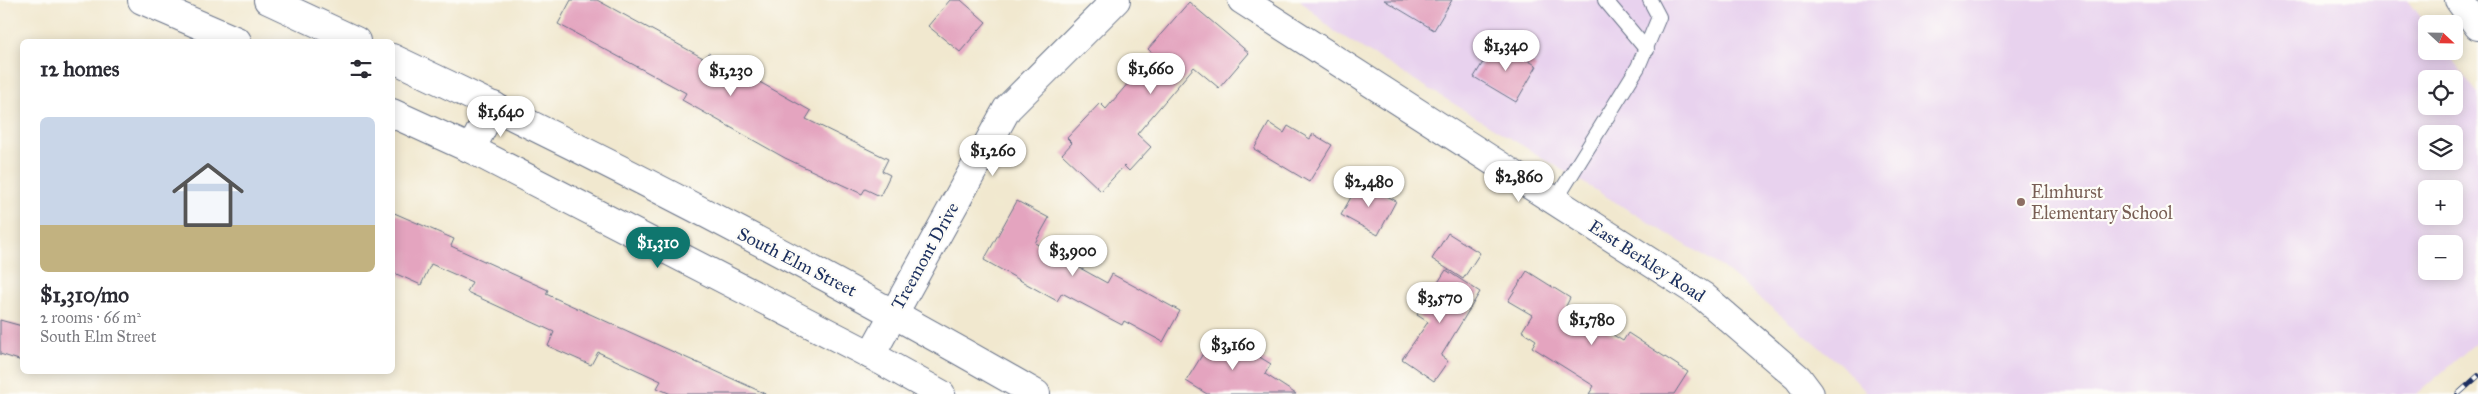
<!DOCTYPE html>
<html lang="en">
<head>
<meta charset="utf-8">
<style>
  :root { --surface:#fff; --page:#f2f2f3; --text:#2b2b33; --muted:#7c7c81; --accent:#0f766e }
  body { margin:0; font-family:"IM FELL Great Primer",serif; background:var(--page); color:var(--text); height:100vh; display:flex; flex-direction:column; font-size:19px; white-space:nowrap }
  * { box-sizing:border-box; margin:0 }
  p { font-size:16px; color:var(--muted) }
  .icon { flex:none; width:28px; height:28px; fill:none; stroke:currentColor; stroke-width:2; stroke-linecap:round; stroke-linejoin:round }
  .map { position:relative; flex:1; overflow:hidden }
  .panel { position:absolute; left:20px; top:39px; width:375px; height:335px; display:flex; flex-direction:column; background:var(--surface); border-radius:8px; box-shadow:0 2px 12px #0003 }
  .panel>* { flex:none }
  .needle { width:32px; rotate:112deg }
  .tools { position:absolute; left:2418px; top:15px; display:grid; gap:10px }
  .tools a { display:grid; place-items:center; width:45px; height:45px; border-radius:8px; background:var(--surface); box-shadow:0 2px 12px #0003; font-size:25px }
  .price { position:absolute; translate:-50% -42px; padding:0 11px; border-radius:18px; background:#fff; color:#222; font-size:16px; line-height:32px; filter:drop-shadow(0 1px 2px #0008) }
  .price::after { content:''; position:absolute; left:50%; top:30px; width:15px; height:11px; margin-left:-8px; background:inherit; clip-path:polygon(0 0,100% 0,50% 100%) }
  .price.selected { background:var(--accent); color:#fff }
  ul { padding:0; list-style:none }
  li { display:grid; align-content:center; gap:10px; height:265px; padding:0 20px }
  li span { display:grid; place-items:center; height:155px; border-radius:8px; color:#555 }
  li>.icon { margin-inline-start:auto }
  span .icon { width:90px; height:90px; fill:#fffc; stroke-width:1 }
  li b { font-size:21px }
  h2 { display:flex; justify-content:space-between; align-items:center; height:60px; padding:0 20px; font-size:21px }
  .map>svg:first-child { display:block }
</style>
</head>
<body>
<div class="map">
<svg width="2478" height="394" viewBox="0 0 2478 394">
  <rect width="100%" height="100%" fill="#fdfcf7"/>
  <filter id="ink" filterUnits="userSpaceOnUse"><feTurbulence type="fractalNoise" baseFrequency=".02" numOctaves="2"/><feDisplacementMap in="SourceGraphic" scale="10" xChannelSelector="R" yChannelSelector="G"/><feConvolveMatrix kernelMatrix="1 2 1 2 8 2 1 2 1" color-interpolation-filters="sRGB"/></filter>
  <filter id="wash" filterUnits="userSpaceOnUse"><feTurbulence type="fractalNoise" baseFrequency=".0096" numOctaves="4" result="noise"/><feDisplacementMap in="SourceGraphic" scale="20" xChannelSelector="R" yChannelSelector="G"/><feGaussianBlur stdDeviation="1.12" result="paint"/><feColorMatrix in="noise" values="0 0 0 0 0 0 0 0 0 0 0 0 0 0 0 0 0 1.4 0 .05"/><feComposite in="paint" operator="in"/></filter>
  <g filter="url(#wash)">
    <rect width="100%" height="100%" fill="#f1e8cf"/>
    <path fill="#e8d2ee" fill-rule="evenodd" d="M1300,0H2408L2426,24V51H2446L2478,94V341L2417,394H1868L1840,364L1722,267L1334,31ZM2426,79H2454V106H2426ZM2426,134H2454V161H2426ZM2426,189H2454V216H2426ZM2426,244H2454V271H2426Z"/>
    <g id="blocks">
      <g fill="#e4a4bf">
        <path d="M571,0H597L705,59L708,53L811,111L806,119L888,159L882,171L890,175L880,196L865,189L862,194L785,158L682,100L686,93L558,24Z"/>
        <path d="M950,0H961L986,22L960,52L928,26Z"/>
        <path d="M1384,0H1452L1434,30Z"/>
        <path d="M1189,2L1249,53L1219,88L1194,67L1137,134L1151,147L1129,171L1124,166L1101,191L1062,154L1072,143L1067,138L1100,103L1106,109L1153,54L1148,49Z"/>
        <path d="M1496,41L1537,66L1516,102L1474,77Z"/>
        <path d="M1269,123L1284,133L1288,126L1310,139L1313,134L1332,145L1309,182L1254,149Z"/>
        <path d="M1360,181L1396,201L1378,235L1341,215Z"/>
        <path d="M1017,201L1049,218L1035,243L1107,283L1112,274L1180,311L1163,342L1124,321L1122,325L1062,293L1057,301L984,260Z"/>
        <path d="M392,212L454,239L451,246L548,290L546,294L766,394H671L657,388L661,381L598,352L591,365L548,346L554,332L467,292L472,282L431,264L421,285L392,272Z"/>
        <path d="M1448,233L1480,253L1463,279L1432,259Z"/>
        <path d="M1446,270L1480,292L1441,356L1448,361L1434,381L1402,359L1428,322L1417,315Z"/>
        <path d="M1527,271L1570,298L1566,306L1623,341L1628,333L1688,372L1674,394H1589L1594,386L1532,347L1536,340L1522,331L1532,315L1508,301Z"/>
        <path d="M0,320L22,326V361L0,354Z"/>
        <path d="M1217,331L1271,364L1265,374L1296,394H1207L1186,381Z"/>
      </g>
    </g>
  </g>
  <g filter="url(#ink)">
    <use href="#blocks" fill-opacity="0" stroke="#667086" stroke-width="1"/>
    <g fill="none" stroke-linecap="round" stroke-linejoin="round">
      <g stroke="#667086" stroke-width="16">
        <g id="service">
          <path d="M1605,0L1647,50"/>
          <path d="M1555,201L1638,67L1659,17L1650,0"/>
        </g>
      </g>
      <g stroke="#667086" stroke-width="30">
        <g id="minor">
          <path d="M1242,0L1703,296L1798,378L1810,394"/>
          <path d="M2459,0L2478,26"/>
          <path d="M471,149L494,106"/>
          <path d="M871,355L1007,109L1116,0"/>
        </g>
      </g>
      <g stroke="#667086" stroke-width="30">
        <g id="tertiary">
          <path d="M142,0L237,41"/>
          <path d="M268,0L356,41"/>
          <path d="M392,58C611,161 827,274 1036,394"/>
          <path d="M392,113L471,149L871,355L941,394"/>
        </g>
      </g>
      <use href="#service" stroke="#fff" stroke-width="14"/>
      <use href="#minor" stroke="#fff" stroke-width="28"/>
      <use href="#tertiary" stroke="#fff" stroke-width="28"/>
      <g stroke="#1b2f5e" stroke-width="5.5">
        <path id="rail" d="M2458,394L2478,376"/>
      </g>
      <use href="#rail" stroke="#fdfcf7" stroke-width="4" stroke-dasharray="11" stroke-linecap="butt"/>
    </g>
  </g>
  <circle fill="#8d6e63" stroke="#fdfcf7" stroke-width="2" cx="2021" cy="202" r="5"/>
  <g text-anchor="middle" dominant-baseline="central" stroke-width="4.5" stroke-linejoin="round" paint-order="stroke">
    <g font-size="18" fill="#785e54" stroke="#fdfcf7" text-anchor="start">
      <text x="2031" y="192">Elmhurst<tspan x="2031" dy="21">Elementary School</tspan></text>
    </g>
    <g font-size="18" fill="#1b2f5e" stroke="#fdfcf7">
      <text transform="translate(925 256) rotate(-61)">Treemont Drive</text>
      <text transform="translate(1647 261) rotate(33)">East Berkley Road</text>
      <text transform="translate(797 262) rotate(27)">South Elm Street</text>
    </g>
  </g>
</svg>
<div class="tools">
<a><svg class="needle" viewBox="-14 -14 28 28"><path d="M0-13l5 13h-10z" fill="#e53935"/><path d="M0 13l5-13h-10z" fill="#7c7c81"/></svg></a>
<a><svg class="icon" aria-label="locate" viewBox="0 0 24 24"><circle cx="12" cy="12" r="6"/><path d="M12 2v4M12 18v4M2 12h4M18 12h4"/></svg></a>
<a><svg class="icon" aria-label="layers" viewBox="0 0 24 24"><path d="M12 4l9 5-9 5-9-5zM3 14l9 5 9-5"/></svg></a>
<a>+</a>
<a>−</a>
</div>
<b class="price" style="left:1506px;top:72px">$1,340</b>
<b class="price" style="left:1151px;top:95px">$1,660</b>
<b class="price" style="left:731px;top:97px">$1,230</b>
<b class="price" style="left:501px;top:138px">$1,640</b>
<b class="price" style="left:993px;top:177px">$1,260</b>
<b class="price" style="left:1519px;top:203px">$2,860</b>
<b class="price" style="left:1369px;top:208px">$2,480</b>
<b class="price selected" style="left:658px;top:269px">$1,310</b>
<b class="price" style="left:1073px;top:277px">$3,900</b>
<b class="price" style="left:1440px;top:324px">$3,570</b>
<b class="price" style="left:1592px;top:346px">$1,780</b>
<b class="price" style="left:1233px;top:371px">$3,160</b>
<section class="panel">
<h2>12 homes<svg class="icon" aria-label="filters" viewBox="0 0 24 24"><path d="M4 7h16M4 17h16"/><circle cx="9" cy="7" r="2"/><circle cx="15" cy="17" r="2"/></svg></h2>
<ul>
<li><span style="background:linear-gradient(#c9d6e8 70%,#c2b280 0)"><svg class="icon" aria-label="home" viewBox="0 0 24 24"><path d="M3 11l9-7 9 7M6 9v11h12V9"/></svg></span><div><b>$1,310/mo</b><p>2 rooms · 66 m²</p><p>South Elm Street</p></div></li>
</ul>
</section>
</div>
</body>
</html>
